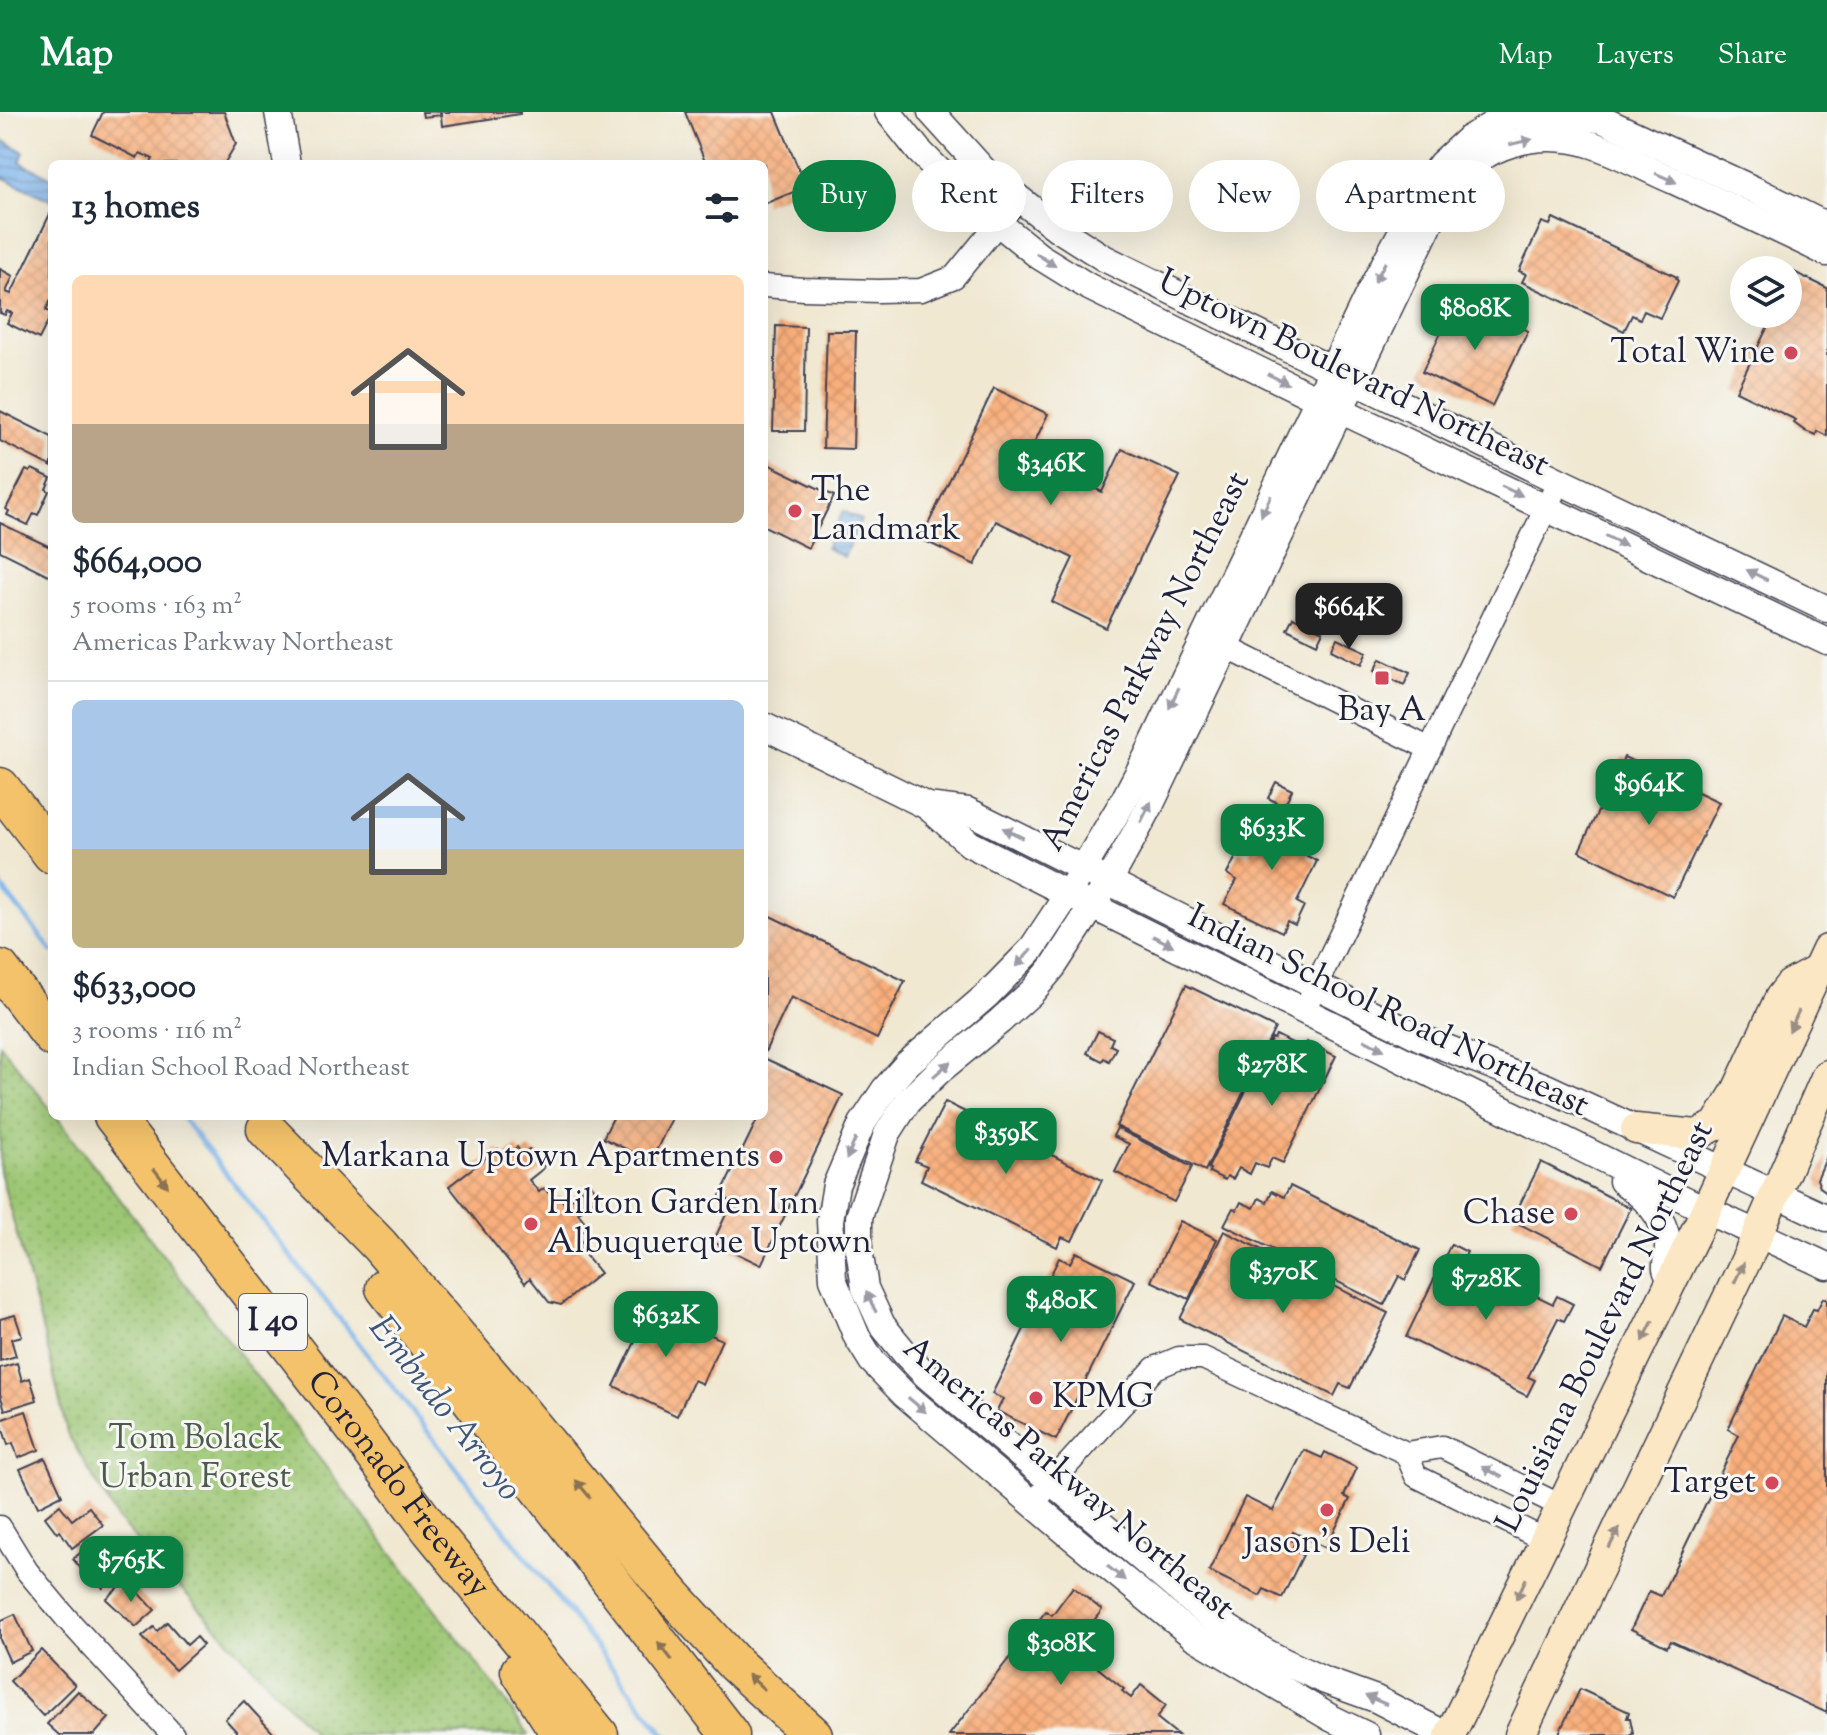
<!DOCTYPE html>
<html lang="en">
<head>
<meta charset="utf-8">
<style>
  :root { --surface:#fff; --page:#f2f2f3; --text:#1f2937; --muted:#747a83; --line:#e0e1e3; --accent:#0b8043 }
  body { margin:0; font-family:"Sorts Mill Goudy",serif; background:var(--page); color:var(--text); height:100vh; display:flex; flex-direction:column; font-size:30px; white-space:nowrap }
  * { box-sizing:border-box; margin:0 }
  p { font-size:26px; color:var(--muted) }
  .icon { flex:none; width:44px; height:44px; fill:none; stroke:currentColor; stroke-width:2; stroke-linecap:round; stroke-linejoin:round }
  .map { position:relative; flex:1; overflow:hidden }
  .drawer { position:absolute; left:48px; top:48px; width:720px; height:960px; display:flex; flex-direction:column; background:var(--surface); border-radius:12px; box-shadow:0 8px 32px #0002 }
  .drawer>* { flex:none }
  .hud { position:absolute; left:792px; top:48px; width:760px; height:72px; display:flex; gap:16px }
  .tools { position:absolute; left:1730px; top:144px; display:grid; gap:16px }
  .tools a { display:grid; place-items:center; width:72px; height:72px; border-radius:50%; background:var(--surface); box-shadow:0 8px 32px #0002; font-size:40px }
  .price { position:absolute; translate:-50% -68px; padding:0 18px; border-radius:16px; background:var(--accent); color:#fff; font-size:26px; line-height:52px; filter:drop-shadow(0 2px 4px #0008) }
  .price::after { content:''; position:absolute; left:50%; top:48px; width:24px; height:18px; margin-left:-12px; background:inherit; clip-path:polygon(0 0,100% 0,50% 100%) }
  .price.on { background:#222; color:#fff }
  ul { padding:0; list-style:none }
  li { display:grid; align-content:center; gap:16px; height:424px; padding:0 24px }
  li+li { border-top:2px solid var(--line) }
  li span { display:grid; place-items:center; height:248px; border-radius:12px; color:#555 }
  li>.icon { margin-inline-start:auto }
  span .icon { width:144px; height:144px; fill:#fffc; stroke-width:1 }
  li b { font-size:34px }
  h2 { display:flex; justify-content:space-between; align-items:center; height:96px; padding:0 24px; font-size:34px }
  .pill { padding:0 28px; border-radius:36px; background:var(--surface); box-shadow:0 8px 32px #0002; font-size:28px; line-height:72px }
  .pill.on { background:var(--accent); color:#fff }
  header { display:flex; align-items:center; gap:48px; box-sizing:border-box; height:112px; padding:0 40px; background:var(--accent); color:#fff }
  header strong { font-size:38px }
  nav { display:flex; gap:44px; margin-inline-start:auto; font-size:28px }
  .map>svg:first-child { display:block }
</style>
</head>
<body>
<header>
<strong>Map</strong>
<nav><a>Map</a><a>Layers</a><a>Share</a></nav>
</header>
<div class="map">
<svg width="1827" height="1623" viewBox="0 0 1827 1623">
  <defs>
    <pattern id="grass-dots" width="8" height="8" patternUnits="userSpaceOnUse" patternTransform="scale(2)"><rect width="8" height="8" fill="#9cc673"/><path d="M2 2h.1M6 6h.1" fill="none" stroke="#86aa64" stroke-width="1.8" stroke-linecap="round"/></pattern>
    <pattern id="water-rules" width="6" height="5" patternUnits="userSpaceOnUse" patternTransform="scale(2)"><rect width="6" height="5" fill="#7bb3eb"/><path d="M0 2.5h6" fill="none" stroke="#6491c0"/></pattern>
    <pattern id="building-cross-hatch" width="8" height="8" patternUnits="userSpaceOnUse" patternTransform="scale(2)"><rect width="8" height="8" fill="#f9af7b"/><path d="M0 0l8 8M0 8l8-8" fill="none" stroke="#d5966b"/></pattern>
  </defs>
  <rect width="100%" height="100%" fill="#f6f6f2"/>
  <filter id="ink" filterUnits="userSpaceOnUse"><feTurbulence type="fractalNoise" baseFrequency=".0125" numOctaves="2"/><feDisplacementMap in="SourceGraphic" scale="16" xChannelSelector="R" yChannelSelector="G"/><feConvolveMatrix kernelMatrix="1 2 1 2 8 2 1 2 1" color-interpolation-filters="sRGB"/></filter>
  <filter id="wash" filterUnits="userSpaceOnUse"><feTurbulence type="fractalNoise" baseFrequency=".006" numOctaves="4" result="noise"/><feDisplacementMap in="SourceGraphic" scale="32" xChannelSelector="R" yChannelSelector="G"/><feGaussianBlur stdDeviation="1.8" result="paint"/><feColorMatrix in="noise" values="0 0 0 0 0 0 0 0 0 0 0 0 0 0 0 0 0 1.4 0 .05"/><feComposite in="paint" operator="in"/></filter>
  <g filter="url(#wash)">
    <rect width="100%" height="100%" fill="#f0e8d1"/>
    <path fill="url(#grass-dots)" stroke="#5f7457" stroke-width="2" d="M0,932L52,999V1004H56L498,1579L528,1623H316L118,1408L67,1321L50,1246L0,1060Z"/>
    <g fill="url(#water-rules)" stroke="#4e6a93" stroke-width="2">
      <path d="M0,27L24,40L20,50L52,66V89L0,64Z"/>
      <path d="M843,399L861,408L844,445L826,436Z"/>
    </g>
    <g fill="none" stroke-linecap="round" stroke-linejoin="round">
      <g stroke="#7bb3eb" stroke-width="5">
        <path d="M0,773L52,839"/>
        <path d="M181,1004L665,1623"/>
      </g>
    </g>
    <g id="blocks">
      <g fill="url(#building-cross-hatch)">
        <path d="M103,0H224L236,32L224,52H150L153,47L140,41L137,46L92,23Z"/>
        <path d="M422,0H520V2L442,14L441,3L423,5Z"/>
        <path d="M685,0H775L806,75L764,92V52H706Z"/>
        <path d="M52,98V186L46,198L52,201L39,227L7,211L12,201L7,199L5,203L0,201V157L13,164L6,180L11,182Z"/>
        <path d="M1553,106L1677,165L1676,167L1678,169L1660,206L1644,199L1640,207L1632,203L1624,219L1522,170L1526,162L1519,159L1542,110L1550,113Z"/>
        <path d="M1794,160L1827,176V324L1817,319L1816,323L1805,319L1794,311L1796,308L1736,279L1774,202H1788V173Z"/>
        <path d="M1458,185L1528,219L1492,294L1422,260Z"/>
        <path d="M776,214L806,215L804,319H773Z"/>
        <path d="M827,219H856L853,337L823,336Z"/>
        <path d="M994,276L1048,302L1028,344L1102,380L1122,337L1180,364L1106,516L1052,490L1073,446L996,409L975,453L921,427Z"/>
        <path d="M0,299L52,325V355L0,329Z"/>
        <path d="M764,350L834,384L808,436L764,414Z"/>
        <path d="M32,357L51,366L46,377L49,379L38,403L34,401L28,413L7,403L9,399L6,397L26,358L30,360Z"/>
        <path d="M0,411L52,436V465L0,439Z"/>
        <path d="M1293,505L1323,519L1317,532L1287,517Z"/>
        <path d="M1337,526L1367,540L1361,553L1331,538Z"/>
        <path d="M1380,547L1410,561L1404,573L1374,559Z"/>
        <path d="M1624,645L1719,690L1673,785L1579,739Z"/>
        <path d="M1276,670L1292,678L1284,694L1292,697L1285,713L1292,716L1289,724L1312,735L1307,744L1317,749L1297,790L1304,794L1295,813L1287,809L1282,820L1224,792L1237,768L1227,762L1239,739L1248,744L1260,720L1271,726L1275,718L1272,716L1275,708L1269,706L1276,690L1268,686Z"/>
        <path d="M766,802L905,869L877,927L791,885L764,942V807Z"/>
        <path d="M1186,873L1275,916L1205,1059L1116,1014Z"/>
        <path d="M1098,919L1113,926L1110,933L1116,936L1109,949L1104,946L1102,949L1087,941Z"/>
        <path d="M1276,923L1304,937L1307,930L1336,944L1283,1051L1272,1046L1267,1056L1255,1051L1250,1062L1239,1056L1233,1067L1227,1064L1225,1068L1209,1060L1210,1057L1208,1056L1272,926L1274,927Z"/>
        <path d="M764,946L843,983L761,1153L713,1130L732,1090L720,1084L759,1004H764Z"/>
        <path d="M945,990L1102,1068L1072,1129L1062,1125L1057,1135L921,1068L927,1054L915,1049Z"/>
        <path d="M614,1004H673L651,1049L603,1026Z"/>
        <path d="M1117,1016L1192,1055L1174,1090L1115,1060L1129,1032L1113,1024Z"/>
        <path d="M517,1035L522,1042L529,1037L540,1044L544,1056L529,1068L539,1080L544,1076L555,1088L559,1084L565,1092L590,1071L600,1083L578,1101L585,1110L580,1115L588,1125L577,1133L600,1161L561,1193L549,1190L530,1166L525,1171L449,1074L498,1037L504,1045Z"/>
        <path d="M1827,1044V1080L1820,1075L1817,1067Z"/>
        <path d="M1541,1050L1631,1096L1602,1154L1512,1108Z"/>
        <path d="M1290,1074L1420,1138L1405,1168L1399,1164L1384,1193L1224,1113L1233,1096L1237,1098L1241,1090L1254,1096L1259,1086L1267,1090L1272,1079L1284,1085Z"/>
        <path d="M1180,1109L1217,1127L1189,1187L1151,1169Z"/>
        <path d="M1224,1119L1388,1201L1350,1276L1340,1272L1334,1284L1180,1207Z"/>
        <path d="M1451,1132L1467,1140L1463,1148L1553,1192L1557,1184L1573,1192L1564,1209L1558,1206L1528,1265L1535,1268L1527,1284L1406,1225Z"/>
        <path d="M1076,1140L1135,1169L1056,1328L997,1299L1003,1287L992,1282L1059,1146L1070,1151Z"/>
        <path d="M646,1186L673,1198L670,1203L722,1228L702,1272L694,1268L677,1304L614,1274L644,1211L636,1207Z"/>
        <path d="M1823,1186L1827,1188V1601L1671,1529L1667,1535L1631,1517L1649,1479L1661,1484L1739,1323L1728,1317L1782,1204L1804,1215L1813,1197L1817,1198Z"/>
        <path d="M15,1203L22,1224L11,1227L16,1244L0,1249V1207Z"/>
        <path d="M17,1251L22,1269L30,1266L37,1288L5,1298L0,1282V1256Z"/>
        <path d="M26,1299L39,1338L18,1346L13,1331L8,1333L0,1308Z"/>
        <path d="M1304,1338L1322,1346L1325,1340L1357,1356L1344,1384L1350,1387L1326,1436L1293,1420L1291,1428L1295,1430L1292,1437L1303,1443L1282,1486L1264,1477L1260,1484L1209,1459L1245,1385L1273,1399Z"/>
        <path d="M45,1346L62,1383L38,1395L20,1357Z"/>
        <path d="M60,1393L72,1408L89,1395L103,1413L72,1436L60,1419L57,1421L45,1405Z"/>
        <path d="M94,1429L121,1461L103,1476L91,1463L88,1465L73,1447Z"/>
        <path d="M127,1468L155,1498L136,1515L106,1487Z"/>
        <path d="M1073,1475L1102,1498L1078,1529L1088,1538L1086,1540L1101,1552L1098,1556L1124,1577L1122,1579L1131,1586L1141,1573L1166,1593L1157,1606L1178,1623H949L1046,1499L1052,1503Z"/>
        <path d="M15,1502L32,1539L10,1550L0,1528V1509Z"/>
        <path d="M167,1510L187,1533L196,1525L203,1533L175,1558L142,1525L154,1515L157,1519Z"/>
        <path d="M41,1538L75,1573L43,1604L10,1569Z"/>
        <path d="M1580,1577L1629,1600L1627,1606H1630L1633,1621L1629,1623H1561L1559,1621Z"/>
        <path d="M78,1579L109,1606L94,1623H59L47,1612Z"/>
        <path d="M244,1589L275,1623H237L236,1621L237,1620L225,1607Z"/>
      </g>
    </g>
  </g>
  <g filter="url(#ink)">
    <use href="#blocks" fill-opacity="0" stroke="#414052" stroke-width="2"/>
    <g fill="none" stroke-linecap="round" stroke-linejoin="round">
      <g stroke="#414052" stroke-width="25">
        <g id="minor">
          <path d="M764,174L804,177L879,179L921,178L954,165L1018,87"/>
          <path d="M1212,528L1430,637"/>
          <path d="M1310,886L1559,369"/>
          <path d="M1406,1341L1416,1364L1545,1428"/>
          <path d="M1033,1391L1155,1256L1179,1246H1203L1406,1341L1442,1335L1561,1394"/>
          <path d="M0,1415L27,1459L67,1507L173,1623"/>
        </g>
      </g>
      <g stroke="#414052" stroke-width="29">
        <g id="tertiary">
          <path d="M278,0L287,52"/>
          <path d="M888,0L919,39L960,80L1039,144L1089,175L1340,298L1827,530"/>
          <path d="M931,0L987,62L1057,116L1104,146L1559,369L1827,497"/>
          <path d="M764,614L927,694L970,732L1068,782L1706,1098L1827,1154"/>
          <path d="M927,694L968,699L1421,926L1546,975L1827,1106"/>
          <path d="M1622,1069C1645,1085 1663,1102 1668,1131C1669,1140 1665,1149 1666,1157C1667,1162 1670,1165 1671,1170"/>
          <path d="M1366,1623L1331,1606L1193,1524L1072,1425L904,1282L872,1249L857,1225L833,1167L830,1108L836,1073L862,1012L885,977L907,952L987,883L1031,838L1068,782L1124,688L1146,646L1369,181L1429,68L1441,52L1468,27L1495,11L1513,5L1536,1L1566,2L1603,8L1757,79L1827,114"/>
          <path d="M1446,1623L1376,1587L1323,1568L1281,1548L1262,1538L1208,1503L926,1263L905,1241L882,1213L865,1176L859,1137V1105L887,1022L908,989L939,959L1000,909L1032,880L1053,855L1109,769L1148,698L1427,117C1433,104 1439,91 1447,79C1480,31 1539,16 1593,33C1620,42 1646,57 1672,68C1724,92 1776,116 1827,141"/>
        </g>
      </g>
      <g stroke="#414052" stroke-width="33">
        <g id="secondary">
          <path d="M1636,1017L1697,1023L1716,1013L1737,979L1780,886L1790,873L1816,859"/>
          <path d="M1450,1623L1698,1115L1827,838"/>
          <path d="M1520,1623L1749,1142L1827,963"/>
        </g>
      </g>
      <g stroke="#414052" stroke-width="41">
        <g id="motorway">
          <path d="M0,675L52,742"/>
          <path d="M0,857L52,925"/>
          <path id="s1" d="M113,1004L362,1326L431,1418L599,1623"/>
          <path d="M266,1017L379,1133L501,1276L672,1483L735,1552L813,1623"/>
          <path d="M385,1176L730,1623"/>
          <path d="M520,1559L561,1623"/>
        </g>
      </g>
      <use href="#minor" stroke="#fff" stroke-width="22"/>
      <use href="#tertiary" stroke="#fff" stroke-width="26"/>
      <use href="#secondary" stroke="#fbe7c3" stroke-width="30"/>
      <use href="#motorway" stroke="#f4c26a" stroke-width="38"/>
    </g>
    <defs><path id="oneway-solid" d="M-6-.8H1V-3.2L6.5 0L1 3.2V.8H-6Z" transform="scale(2)"/></defs>
    <g fill="#9c9ca7">
      <use href="#oneway-solid" transform="translate(1521 30) rotate(-13)"/>
      <use href="#oneway-solid" transform="translate(1666 66) rotate(24)"/>
      <use href="#oneway-solid" transform="translate(1046 148) rotate(33)"/>
      <use href="#oneway-solid" transform="translate(1380 160) rotate(118)"/>
      <use href="#oneway-solid" transform="translate(1278 267) rotate(26)"/>
      <use href="#oneway-solid" transform="translate(1512 379) rotate(25)"/>
      <use href="#oneway-solid" transform="translate(1266 394) rotate(115)"/>
      <use href="#oneway-solid" transform="translate(1616 429) rotate(26)"/>
      <use href="#oneway-solid" transform="translate(1757 463) rotate(-154)"/>
      <use href="#oneway-solid" transform="translate(1174 586) rotate(115)"/>
      <use href="#oneway-solid" transform="translate(1146 700) rotate(-63)"/>
      <use href="#oneway-solid" transform="translate(1013 721) rotate(-154)"/>
      <use href="#oneway-solid" transform="translate(1163 829) rotate(26)"/>
      <use href="#oneway-solid" transform="translate(1024 846) rotate(131)"/>
      <use href="#oneway-solid" transform="translate(1374 933) rotate(26)"/>
      <use href="#oneway-solid" transform="translate(942 957) rotate(-41)"/>
      <use href="#oneway-solid" transform="translate(851 1037) rotate(114)"/>
      <use href="#oneway-solid" transform="translate(871 1190) rotate(-116)"/>
      <use href="#oneway-solid" transform="translate(917 1293) rotate(40)"/>
      <use href="#oneway-solid" transform="translate(1492 1360) rotate(-153)"/>
      <use href="#oneway-solid" transform="translate(1116 1461) rotate(39)"/>
      <use href="#oneway-solid" transform="translate(1376 1588) rotate(-157)"/>
    </g>
    <g fill="#998e86">
      <use href="#oneway-solid" transform="translate(1794 909) rotate(115)"/>
      <use href="#oneway-solid" transform="translate(1739 1161) rotate(-65)"/>
      <use href="#oneway-solid" transform="translate(1648 1219) rotate(116)"/>
      <use href="#oneway-solid" transform="translate(1614 1426) rotate(-64)"/>
      <use href="#oneway-solid" transform="translate(1521 1477) rotate(116)"/>
    </g>
    <g fill="#8b7252">
      <use href="#oneway-solid" transform="translate(161 1066) rotate(52)"/>
      <use href="#oneway-solid" transform="translate(583 1377) rotate(-129)"/>
      <use href="#oneway-solid" transform="translate(665 1539) rotate(-128)"/>
      <use href="#oneway-solid" transform="translate(756 1570) rotate(-138)"/>
    </g>
  </g>
  <g fill="#d1495b" stroke="#f6f6f2" stroke-width="3">
    <circle cx="1791" cy="241" r="8"/>
    <circle cx="795" cy="399" r="8"/>
    <rect x="1374" y="558" width="16" height="16" rx="4"/>
    <circle cx="776" cy="1045" r="8"/>
    <circle cx="1571" cy="1102" r="8"/>
    <circle cx="531" cy="1112" r="8"/>
    <circle cx="1036" cy="1286" r="8"/>
    <circle cx="1772" cy="1371" r="8"/>
    <circle cx="1327" cy="1398" r="8"/>
  </g>
  <g text-anchor="middle" dominant-baseline="central" stroke-width="6" stroke-linejoin="round" paint-order="stroke">
    <rect fill="#f6f6f2" stroke="#626272" stroke-width="2" x="239" y="1182" width="68" height="56" rx="6"/>
    <g font-size="32" font-weight="bold" fill="#22223b">
      <text x="273" y="1210">I 40</text>
    </g>
    <g font-size="34" fill="#22223b" stroke="#f6f6f2" text-anchor="end">
      <text x="1775" y="241">Total Wine</text>
      <text x="811" y="379" text-anchor="start">The<tspan x="811" dy="39">Landmark</tspan></text>
      <text x="1382" y="599" text-anchor="middle">Bay A</text>
      <text x="760" y="1045">Markana Uptown Apartments</text>
      <text x="547" y="1092" text-anchor="start">Hilton Garden Inn<tspan x="547" dy="39">Albuquerque Uptown</tspan></text>
      <text x="1555" y="1102">Chase</text>
      <text x="1052" y="1286" text-anchor="start">KPMG</text>
      <text x="1756" y="1371">Target</text>
      <text x="1327" y="1431" text-anchor="middle">Jason's Deli</text>
    </g>
    <g font-size="34" fill="#22223b" stroke="#f6f6f2">
      <text transform="translate(1353 262) rotate(26)">Uptown Boulevard Northeast</text>
      <text transform="translate(1146 550) rotate(-63)">Americas Parkway Northeast</text>
      <text transform="translate(1388 900) rotate(26)">Indian School Road Northeast</text>
      <text transform="translate(1606 1215) rotate(-64)">Louisiana Boulevard Northeast</text>
      <text transform="translate(1068 1367) rotate(40)">Americas Parkway Northeast</text>
      <text stroke="none"><textPath href="#s1" startOffset="466">Coronado Freeway</textPath></text>
    </g>
    <g font-size="34" fill="#4d5b4f" stroke="#f6f6f2">
      <text x="195" y="1327">Tom Bolack<tspan x="195" dy="39">Urban Forest</tspan></text>
    </g>
    <g font-size="36" font-style="italic" fill="#415579" stroke="#f6f6f2">
      <text transform="translate(444 1297) rotate(52)">Embudo Arroyo</text>
    </g>
  </g>
</svg>
<div class="tools">
<a><svg class="icon" aria-label="layers" viewBox="0 0 24 24"><path d="M12 4l9 5-9 5-9-5zM3 14l9 5 9-5"/></svg></a>
</div>
<b class="price" style="left:1475px;top:240px">$808K</b>
<b class="price" style="left:1051px;top:395px">$346K</b>
<b class="price on" style="left:1349px;top:539px">$664K</b>
<b class="price" style="left:1649px;top:715px">$964K</b>
<b class="price" style="left:1272px;top:760px">$633K</b>
<b class="price" style="left:1272px;top:996px">$278K</b>
<b class="price" style="left:1006px;top:1064px">$359K</b>
<b class="price" style="left:1283px;top:1203px">$370K</b>
<b class="price" style="left:1486px;top:1210px">$728K</b>
<b class="price" style="left:1061px;top:1232px">$480K</b>
<b class="price" style="left:666px;top:1247px">$632K</b>
<b class="price" style="left:131px;top:1492px">$765K</b>
<b class="price" style="left:1061px;top:1575px">$308K</b>
<div class="hud">
<a class="pill on">Buy</a>
<a class="pill">Rent</a>
<a class="pill">Filters</a>
<a class="pill">New</a>
<a class="pill">Apartment</a>
</div>
<section class="drawer">
<h2>13 homes<svg class="icon" aria-label="filters" viewBox="0 0 24 24"><path d="M4 7h16M4 17h16"/><circle cx="9" cy="7" r="2"/><circle cx="15" cy="17" r="2"/></svg></h2>
<ul>
<li><span style="background:linear-gradient(#ffd9b3 60%,#b9a48a 0)"><svg class="icon" aria-label="home" viewBox="0 0 24 24"><path d="M3 11l9-7 9 7M6 9v11h12V9"/></svg></span><div><b>$664,000</b><p>5 rooms · 163 m²</p><p>Americas Parkway Northeast</p></div></li>
<li><span style="background:linear-gradient(#a9c7e8 60%,#c2b280 0)"><svg class="icon" aria-label="home" viewBox="0 0 24 24"><path d="M3 11l9-7 9 7M6 9v11h12V9"/></svg></span><div><b>$633,000</b><p>3 rooms · 116 m²</p><p>Indian School Road Northeast</p></div></li>
</ul>
</section>
</div>
</body>
</html>
